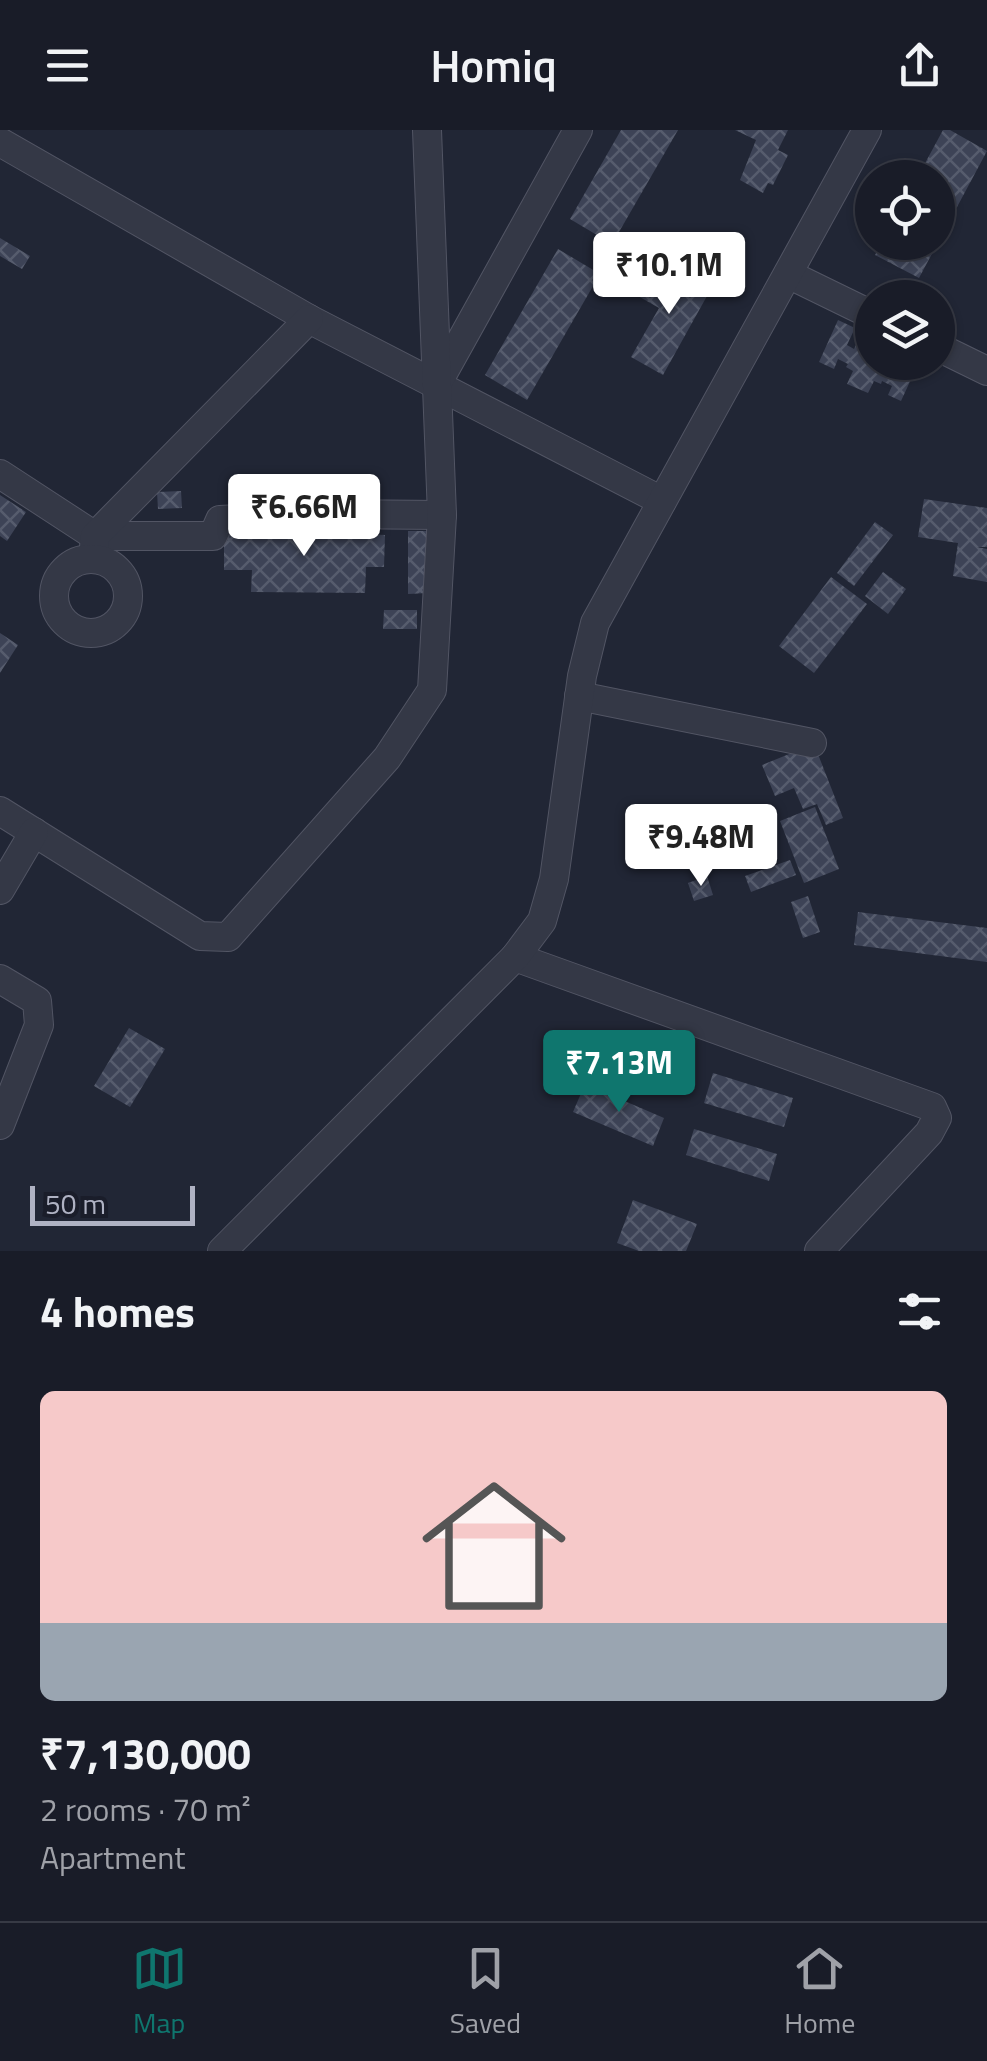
<!DOCTYPE html>
<html lang="en">
<head>
<meta charset="utf-8">
<style>
  :root { --surface:#191c28; --page:#262934; --text:#f1f3f6; --muted:#9fa1a8; --line:#373a45; --accent:#0f766e }
  body { margin:0; font-family:"Titillium Web",sans-serif; background:var(--page); color:var(--text); height:100vh; display:flex; flex-direction:column; font-size:38px; white-space:nowrap }
  * { box-sizing:border-box; margin:0 }
  p { font-size:32px; color:var(--muted) }
  .icon { flex:none; width:55px; height:55px; fill:none; stroke:currentColor; stroke-width:2; stroke-linecap:round; stroke-linejoin:round }
  .map { position:relative; height:1121px; overflow:hidden }
  .side { display:flex; flex-direction:column; background:var(--surface); flex:1 }
  .side>* { flex:none }
  .fabs { position:absolute; left:855px; top:30px; display:grid; gap:20px }
  .fabs a { display:grid; place-items:center; width:100px; height:100px; border-radius:50%; background:var(--surface); box-shadow:0 2px 8px #0004,0 0 0 2px var(--line); font-size:50px }
  .scale { position:absolute; left:30px; bottom:25px; width:165px; box-sizing:border-box; padding-left:10px; border:5px solid #afb2c3; border-top:0; font-size:28px; line-height:35px; white-space:nowrap; color:#afb2c3; -webkit-text-stroke:8px #1a1d2a; paint-order:stroke }
  .price { position:absolute; translate:-50% -85px; padding:0 22px; border-radius:10px; background:#fff; color:#222; font-size:32px; line-height:65px; filter:drop-shadow(0 2px 5px #0008) }
  .price::after { content:''; position:absolute; left:50%; top:60px; width:30px; height:22px; margin-left:-15px; background:inherit; clip-path:polygon(0 0,100% 0,50% 100%) }
  .price.on { background:var(--accent); color:#fff }
  ul { padding:0; list-style:none }
  li { display:grid; align-content:center; gap:20px; height:530px; padding:0 40px }
  li+li { border-top:2px solid var(--line) }
  li span { display:grid; place-items:center; height:310px; border-radius:15px; color:#555 }
  li>.icon { margin-inline-start:auto }
  span .icon { width:180px; height:180px; fill:#fffc; stroke-width:1 }
  li b { font-size:42px }
  h2 { display:flex; justify-content:space-between; align-items:center; height:120px; padding:0 40px; font-size:42px }
  header { display:flex; justify-content:space-between; align-items:center; height:130px; padding:0 40px; background:var(--surface); font-size:45px; font-weight:600 }
  .menu { display:flex; justify-content:space-around; align-items:center; height:140px; border-top:2px solid var(--line); background:var(--surface); font-size:28px; color:var(--muted) }
  .menu a { display:grid; justify-items:center; gap:5px }
  .menu .on { color:var(--accent) }
  .map>svg:first-child { display:block }
</style>
</head>
<body>
<header><svg class="icon" aria-label="menu" viewBox="0 0 24 24"><path d="M4 6h16M4 12h16M4 18h16"/></svg>Homiq<svg class="icon" aria-label="share" viewBox="0 0 24 24"><path d="M12 15V3M7 8l5-5 5 5M5 13v7h14v-7"/></svg></header>
<div class="map">
<svg width="987" height="1121" viewBox="0 0 987 1121">
  <defs>
    <pattern id="building-cross-hatch" width="8" height="8" patternUnits="userSpaceOnUse" patternTransform="scale(2.5)"><rect width="8" height="8" fill="#3d4356"/><path d="M0 0l8 8M0 8l8-8" fill="none" stroke="#565c6d"/></pattern>
  </defs>
  <rect width="100%" height="100%" fill="#212635"/>
  <g fill="url(#building-cross-hatch)">
    <path d="M621,0H678L612,114L570,89Z"/>
    <path d="M735,0H788L778,20L788,25L773,55L768,53L763,63L740,50L756,10Z"/>
    <path d="M943,0H950L987,21L919,148L875,125L882,112H938V48H917Z"/>
    <path d="M0,108L30,126L22,139L0,126Z"/>
    <path d="M558,119L600,144L527,270L485,245Z"/>
    <path d="M681,140L712,157L663,245L631,227L659,178L638,166L652,141L673,153Z"/>
    <path d="M838,190L855,198L847,215L854,219L862,202L872,207V232H919L901,271L888,265L892,256L882,251L881,254L874,251L868,263L847,254L853,241L846,237L848,234L838,229L834,239L819,232Z"/>
    <path d="M181,361L182,378L158,379L157,362Z"/>
    <path d="M0,365L26,382L7,411L0,406Z"/>
    <path d="M924,369L987,378V417H977L987,419V452L953,446L958,413L918,407Z"/>
    <path d="M875,392L893,405L854,456L837,443Z"/>
    <path d="M224,399L366,400V404L385,405L384,437H366L365,463L251,462L252,440H224Z"/>
    <path d="M408,401H428L429,463L408,464Z"/>
    <path d="M883,442L906,459L888,484L865,466Z"/>
    <path d="M831,447L867,474L814,543L779,516Z"/>
    <path d="M384,480H417V499H383Z"/>
    <path d="M0,503L18,515L0,543Z"/>
    <path d="M814,614L843,688L826,695L817,674L803,679L794,658L775,666L762,635Z"/>
    <path d="M815,677L839,739L804,753L780,691Z"/>
    <path d="M758,696L765,716L729,729L721,709Z"/>
    <path d="M790,730L796,745L751,762L745,746Z"/>
    <path d="M707,746L713,765L694,771L688,753Z"/>
    <path d="M808,766L820,802L803,808L791,772Z"/>
    <path d="M858,782L987,798V832L854,815Z"/>
    <path d="M129,898L165,919L130,977L94,956Z"/>
    <path d="M713,943L793,968L784,997L704,973Z"/>
    <path d="M585,954L664,988L653,1016L573,982Z"/>
    <path d="M694,999L777,1024L769,1051L686,1025Z"/>
    <path d="M633,1070L697,1094L686,1121H639L617,1113Z"/>
  </g>
  <g fill="none" stroke-linecap="round" stroke-linejoin="round">
    <g stroke="#525564" stroke-width="30">
      <g id="minor">
        <path d="M0,12L309,189L662,371"/>
        <path d="M788,144L872,185"/>
        <path d="M938,217L987,241"/>
        <path d="M437,254L578,0"/>
        <path d="M0,344L95,406H213L220,390L327,384L442,385"/>
        <path d="M93,429L95,406L309,189"/>
        <circle cx="91" cy="466" r="37"/>
        <path d="M579,566L812,613"/>
        <path d="M0,681L200,806L228,807L387,628L432,560L442,385L427,0"/>
        <path d="M0,760L34,702"/>
        <path d="M515,827L932,977L937,988L929,1003L819,1121"/>
        <path d="M0,849L37,871L39,895L0,995"/>
        <path d="M222,1121L515,827L542,791L554,749L582,546L595,493L867,0"/>
      </g>
    </g>
    <use href="#minor" stroke="#343846" stroke-width="28"/>
  </g>
</svg>
<div class="fabs">
<a><svg class="icon" aria-label="locate" viewBox="0 0 24 24"><circle cx="12" cy="12" r="6"/><path d="M12 2v4M12 18v4M2 12h4M18 12h4"/></svg></a>
<a><svg class="icon" aria-label="layers" viewBox="0 0 24 24"><path d="M12 4l9 5-9 5-9-5zM3 14l9 5 9-5"/></svg></a>
</div>
<div class="scale">50 m</div>
<b class="price" style="left:669px;top:187px">₹10.1M</b>
<b class="price" style="left:304px;top:429px">₹6.66M</b>
<b class="price" style="left:701px;top:759px">₹9.48M</b>
<b class="price on" style="left:619px;top:985px">₹7.13M</b>
</div>
<section class="side">
<h2>4 homes<svg class="icon" aria-label="filters" viewBox="0 0 24 24"><path d="M4 7h16M4 17h16"/><circle cx="9" cy="7" r="2"/><circle cx="15" cy="17" r="2"/></svg></h2>
<ul>
<li><span style="background:linear-gradient(#f6c9c9 75%,#9aa5b1 0)"><svg class="icon" aria-label="home" viewBox="0 0 24 24"><path d="M3 11l9-7 9 7M6 9v11h12V9"/></svg></span><div><b>₹7,130,000</b><p>2 rooms · 70 m²</p><p>Apartment</p></div></li>
</ul>
</section>
<nav class="menu">
<a class="on"><svg class="icon" aria-label="map" viewBox="0 0 24 24"><path d="M3 6l6-2 6 2 6-2v14l-6 2-6-2-6 2zM9 4v14M15 6v14"/></svg>Map</a>
<a><svg class="icon" aria-label="saved" viewBox="0 0 24 24"><path d="M7 4h10v16l-5-4-5 4z"/></svg>Saved</a>
<a><svg class="icon" aria-label="home" viewBox="0 0 24 24"><path d="M3 11l9-7 9 7M6 9v11h12V9"/></svg>Home</a>
</nav>
</body>
</html>
